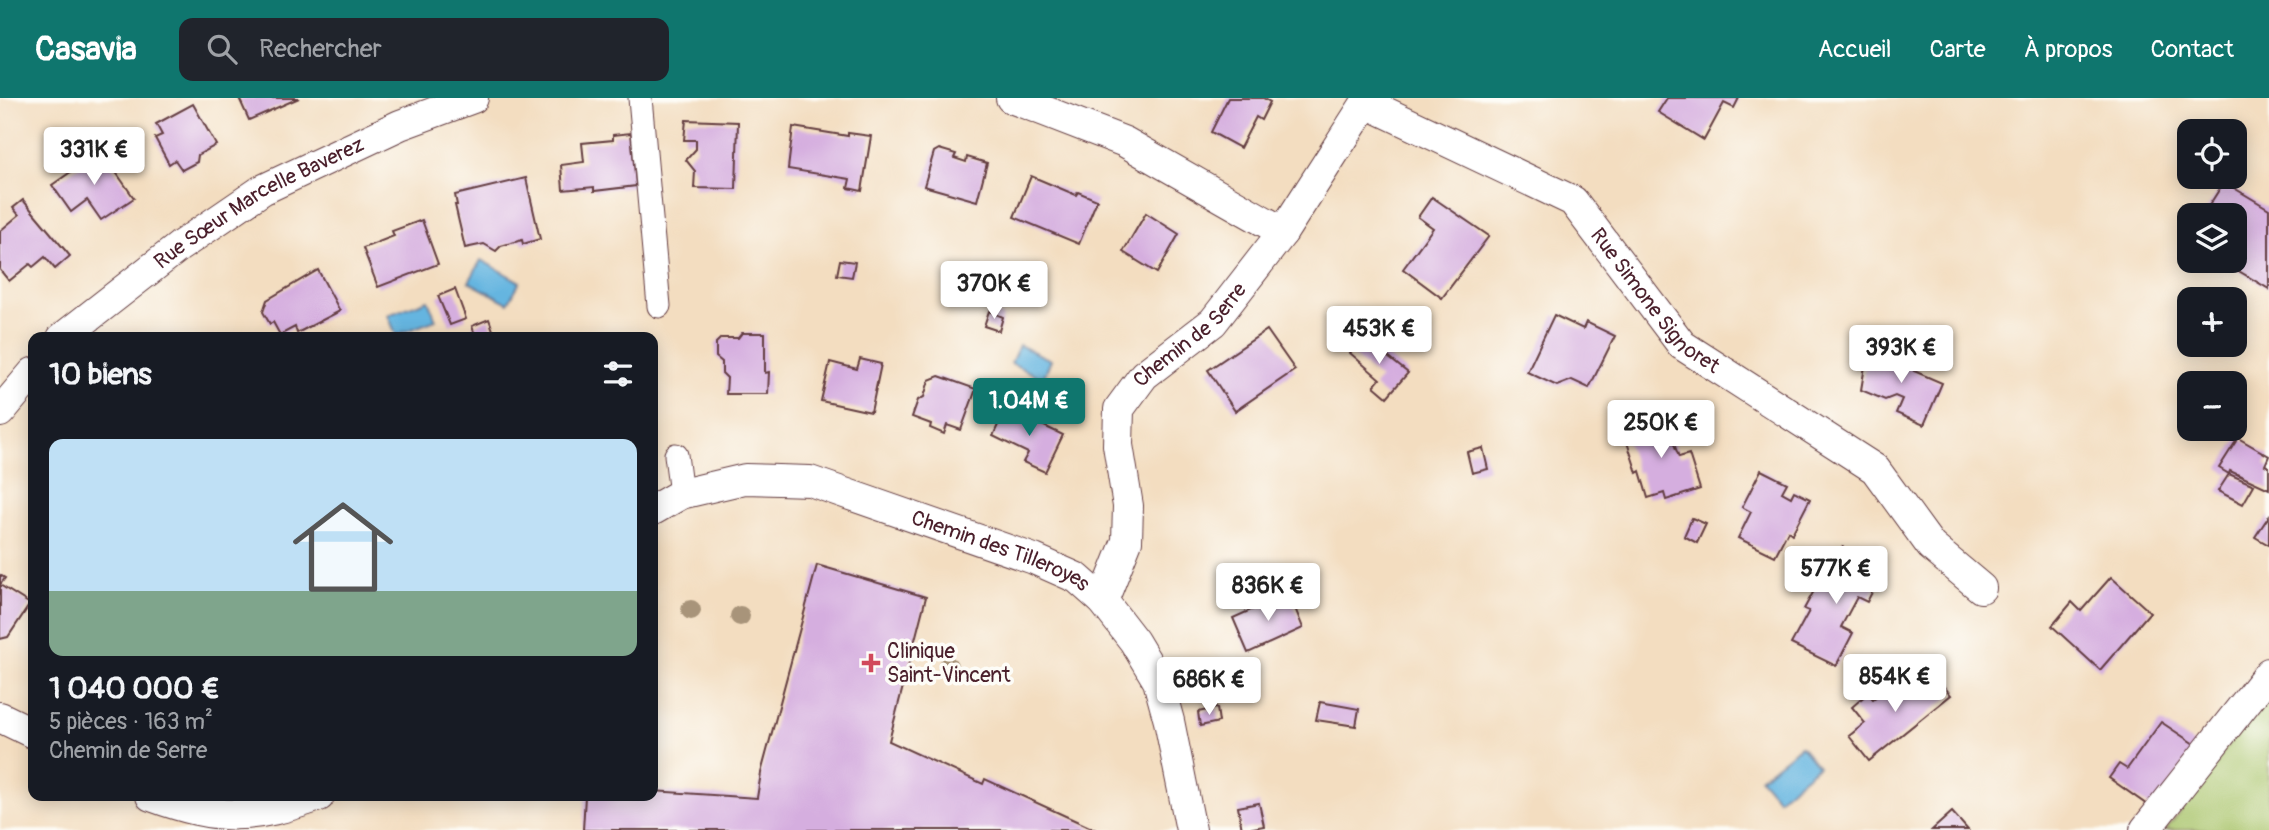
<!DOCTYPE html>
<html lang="fr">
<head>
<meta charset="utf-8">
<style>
  :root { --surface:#171b24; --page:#20242c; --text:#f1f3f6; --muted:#9ea1a6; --line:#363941; --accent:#0f766e }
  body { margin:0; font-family:Pangolin,sans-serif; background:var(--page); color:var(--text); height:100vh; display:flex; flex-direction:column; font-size:26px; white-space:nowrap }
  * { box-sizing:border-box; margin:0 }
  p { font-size:23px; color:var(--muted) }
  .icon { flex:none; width:38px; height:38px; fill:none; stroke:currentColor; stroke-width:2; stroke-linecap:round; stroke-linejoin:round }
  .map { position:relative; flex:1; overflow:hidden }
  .side { position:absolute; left:28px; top:234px; width:630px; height:469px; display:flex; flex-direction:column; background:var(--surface); border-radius:14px; box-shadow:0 4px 18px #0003 }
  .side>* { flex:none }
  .tools { position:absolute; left:2177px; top:21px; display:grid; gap:14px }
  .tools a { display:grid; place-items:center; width:70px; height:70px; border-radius:14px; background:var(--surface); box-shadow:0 4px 18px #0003; font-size:35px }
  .price { position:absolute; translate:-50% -60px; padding:0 16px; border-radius:7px; background:#fff; color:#222; font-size:23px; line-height:46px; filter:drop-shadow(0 2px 4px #0008) }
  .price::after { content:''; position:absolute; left:50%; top:42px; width:21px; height:16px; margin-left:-10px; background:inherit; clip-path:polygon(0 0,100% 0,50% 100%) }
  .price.active { background:var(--accent); color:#fff }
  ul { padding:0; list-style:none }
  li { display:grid; align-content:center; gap:14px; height:371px; padding:0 21px }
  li+li { border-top:2px solid var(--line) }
  li span { display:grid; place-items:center; height:217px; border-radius:14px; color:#555 }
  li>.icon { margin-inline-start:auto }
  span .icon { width:126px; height:126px; fill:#fffc; stroke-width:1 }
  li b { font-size:30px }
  h2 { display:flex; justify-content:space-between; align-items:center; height:84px; padding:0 21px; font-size:30px }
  header { display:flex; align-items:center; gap:42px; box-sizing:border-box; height:98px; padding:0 35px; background:var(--accent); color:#fff }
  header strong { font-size:33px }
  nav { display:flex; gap:38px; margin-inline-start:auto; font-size:24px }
  .search { width:490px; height:63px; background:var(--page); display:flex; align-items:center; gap:18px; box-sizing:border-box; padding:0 24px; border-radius:14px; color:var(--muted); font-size:26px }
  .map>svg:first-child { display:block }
</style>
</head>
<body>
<header>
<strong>Casavia</strong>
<div class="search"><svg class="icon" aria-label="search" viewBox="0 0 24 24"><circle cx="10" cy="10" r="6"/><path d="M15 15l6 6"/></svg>Rechercher</div>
<nav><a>Accueil</a><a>Carte</a><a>À propos</a><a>Contact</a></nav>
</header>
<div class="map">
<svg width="2269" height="732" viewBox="0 0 2269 732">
  <rect width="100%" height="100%" fill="#fdfcf7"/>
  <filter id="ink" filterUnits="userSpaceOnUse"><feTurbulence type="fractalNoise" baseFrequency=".0143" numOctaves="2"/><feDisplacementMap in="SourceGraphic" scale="14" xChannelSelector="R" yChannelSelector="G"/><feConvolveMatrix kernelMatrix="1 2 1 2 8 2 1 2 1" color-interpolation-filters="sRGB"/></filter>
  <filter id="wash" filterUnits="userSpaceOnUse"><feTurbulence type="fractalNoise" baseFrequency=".00686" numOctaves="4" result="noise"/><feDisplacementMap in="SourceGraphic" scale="28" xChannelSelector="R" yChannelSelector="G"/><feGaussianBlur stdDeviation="1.57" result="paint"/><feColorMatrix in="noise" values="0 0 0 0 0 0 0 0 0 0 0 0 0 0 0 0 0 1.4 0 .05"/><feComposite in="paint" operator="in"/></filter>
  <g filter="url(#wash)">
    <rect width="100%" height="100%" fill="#f3ddc0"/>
    <path fill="#a9c46b" stroke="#7a724b" stroke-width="2" d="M2269,591V732H2165L2176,719Z"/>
    <g fill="#65b5e0" stroke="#586a86" stroke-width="2">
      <path d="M481,162L520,184L508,205L469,184Z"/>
      <path d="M428,202L436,222L396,237L388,217Z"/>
      <path d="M1019,247L1051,262L1043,281L1011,265Z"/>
      <path d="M1801,648L1818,668L1778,701L1760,680Z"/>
    </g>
    <g id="blocks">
      <g fill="#d5aedf">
        <path d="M239,0H299L249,22Z"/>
        <path d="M1228,0H1263L1270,4L1261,22L1256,19L1240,50L1211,34Z"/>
        <path d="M1667,0H1739L1734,10L1724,5L1704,42L1658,14Z"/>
        <path d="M193,6L216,47L198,57L197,64L182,72L175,62L169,66L155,40L162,37L156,26Z"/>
        <path d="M686,22L738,24L736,91L694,90L695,73L686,62L696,51V42H684Z"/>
        <path d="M793,29L848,38V35L871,38L862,93L848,90L850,81L788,71Z"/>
        <path d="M631,35L636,88L594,93V89L563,92L561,67L584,64L582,45L613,42V37Z"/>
        <path d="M939,51L956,56L954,60L966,64L967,59L987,65L977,103L924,88L934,54Z"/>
        <path d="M101,53L134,100L101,122L87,102L71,114L52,87Z"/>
        <path d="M1031,78L1076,97L1078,94L1097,102L1079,146L1014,119Z"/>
        <path d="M526,80L540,141L523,146L522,142L501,148L496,153L484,146L465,150L455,107H457L455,97Z"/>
        <path d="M2224,84L2269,111V191L2222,163H2235V117H2203Z"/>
        <path d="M1432,99L1489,138L1442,200L1403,171L1433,130L1418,119Z"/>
        <path d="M23,102L70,158L55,171L45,159L33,169L30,166L9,183L0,172V133L19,117L13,110Z"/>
        <path d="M1146,115L1179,136L1157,175L1123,154Z"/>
        <path d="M422,122L438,166L378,189L363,150L394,138L392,133Z"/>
        <path d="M840,162L855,164L852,179L837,177Z"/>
        <path d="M318,172L340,213L297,235L295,229L280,237L273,224L270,226L263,214L267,202Z"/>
        <path d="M455,191L466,221L450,227L438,198Z"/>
        <path d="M989,213L1003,219L999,233L984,228Z"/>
        <path d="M1554,217L1583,231L1586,224L1615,238L1589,290L1572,282L1557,288L1527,274Z"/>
        <path d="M489,221L494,235L476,240L472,228Z"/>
        <path d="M1267,232L1295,272L1235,313L1208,272Z"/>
        <path d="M742,235H765V275L769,274L768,296H726L727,280L722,275V264L716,259V245L721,240H738Z"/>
        <path d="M1363,239L1408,275L1387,299L1374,288L1380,281L1350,255Z"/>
        <path d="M1879,250L1918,266L1914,273L1942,285L1924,327L1896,315L1902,301L1895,298L1885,302L1861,292L1865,268Z"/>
        <path d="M860,261L881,266L871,314L821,303L830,264L857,271Z"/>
        <path d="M939,278L976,291L961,332L947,327L944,336L930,330L931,326L912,319L918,302L924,299L929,282Z"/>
        <path d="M1006,309L1026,319L1028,315L1045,323L1042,327L1063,337L1045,374L1023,364L1028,355L993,338Z"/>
        <path d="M1661,312L1679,359L1689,356L1700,391L1666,402L1664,395L1648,400L1640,373L1637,375L1626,341L1642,336L1637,319Z"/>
        <path d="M2238,340L2269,358L2265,367L2269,369V391L2230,373L2229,376L2219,370Z"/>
        <path d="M1483,350L1488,371L1472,375L1467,354Z"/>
        <path d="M1761,372L1787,385L1782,394L1791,399L1794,393L1810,401L1792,436L1788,433L1775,458L1738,440L1751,414L1742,409Z"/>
        <path d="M2229,376L2254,387L2243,406L2218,393Z"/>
        <path d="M2269,418V447L2255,439Z"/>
        <path d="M1692,420L1706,426L1697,445L1684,438Z"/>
        <path d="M1842,449L1884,471L1867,504L1857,499L1841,529L1853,535L1836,568L1791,546L1809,513L1804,511L1821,480L1825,481Z"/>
        <path d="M817,467L926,499L889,643L983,686L985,681L1096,732H583L585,698H653V693L757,700L761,675Z"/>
        <path d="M0,477L5,480L0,487L30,506L8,539L0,541Z"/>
        <path d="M2111,479L2150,514L2100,572L2052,528L2072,504L2081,513Z"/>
        <path d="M1289,495L1303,530L1248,555L1233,520Z"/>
        <path d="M1932,574L1951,597L1869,663L1849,638L1865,625L1852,609L1868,595L1873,601L1894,584L1904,597Z"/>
        <path d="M1320,604L1359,611L1356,628L1316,622Z"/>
        <path d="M1217,610L1219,624L1200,628L1198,614Z"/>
        <path d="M2161,624L2197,648L2153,711L2109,680L2119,666L2127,671Z"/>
        <path d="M1259,705L1264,728L1242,732L1238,709Z"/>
        <path d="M1952,714L1968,732H1932Z"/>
      </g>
    </g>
  </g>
  <g filter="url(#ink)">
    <use href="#blocks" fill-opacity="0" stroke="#633c41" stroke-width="2"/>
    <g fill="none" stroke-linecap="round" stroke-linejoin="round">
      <g stroke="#633c41" stroke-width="25">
        <g id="pedestrian">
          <path d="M640,0L659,208"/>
          <path d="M676,357L681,396"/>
        </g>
      </g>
      <g stroke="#633c41" stroke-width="32">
        <g id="minor">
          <path d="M1011,0L1125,44L1283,134"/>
          <path id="s1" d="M1366,5L1573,103L1682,247L1875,371L1931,448L1981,490"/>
          <path id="s2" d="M62,240L180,148L262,92L400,27L473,0"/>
          <path d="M0,314L33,275"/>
          <path id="s3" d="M653,412L681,396L745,381L810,383L1034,461L1077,480L1103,503L1134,543L1158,583L1169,623L1191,732"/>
          <path id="s4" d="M1103,503L1127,443L1128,408L1118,347L1119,311L1144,277L1213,224L1283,134L1369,0"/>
          <path d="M0,619L33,635"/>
          <path d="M151,698C219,723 251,722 319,698"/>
          <path d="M2145,732L2269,575"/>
        </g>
      </g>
      <use href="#pedestrian" stroke="#fff" stroke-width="23"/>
      <use href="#minor" stroke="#fff" stroke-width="30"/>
    </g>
    <g fill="#a8947a">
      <circle cx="691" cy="512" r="10"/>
      <circle cx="740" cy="518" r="10"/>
      <circle cx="948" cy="568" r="10"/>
    </g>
  </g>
  <path fill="#d1495b" stroke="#fdfcf7" stroke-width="2.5" d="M867.5 554.5h7v7h7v7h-7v7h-7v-7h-7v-7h7z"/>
  <g text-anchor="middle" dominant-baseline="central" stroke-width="7" stroke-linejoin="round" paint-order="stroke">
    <g font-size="21" fill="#4a1f2b" stroke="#fdfcf7">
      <text stroke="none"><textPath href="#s2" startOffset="240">Rue Sœur Marcelle Baverez</textPath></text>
      <text stroke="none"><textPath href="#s1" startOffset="359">Rue Simone Signoret</textPath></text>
      <text stroke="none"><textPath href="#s4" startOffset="301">Chemin de Serre</textPath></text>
      <text stroke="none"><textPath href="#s3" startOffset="366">Chemin des Tilleroyes</textPath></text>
    </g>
    <g font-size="21" fill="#4a1f2b" stroke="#fdfcf7" text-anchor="start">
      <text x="887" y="553">Clinique<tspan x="887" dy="24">Saint-Vincent</tspan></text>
    </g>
  </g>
</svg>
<div class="tools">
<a><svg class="icon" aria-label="locate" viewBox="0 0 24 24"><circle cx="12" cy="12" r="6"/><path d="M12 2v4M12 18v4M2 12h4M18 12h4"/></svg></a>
<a><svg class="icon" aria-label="layers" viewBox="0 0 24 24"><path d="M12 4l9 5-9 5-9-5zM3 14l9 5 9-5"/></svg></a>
<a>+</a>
<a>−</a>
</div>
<b class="price" style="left:94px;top:89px">331K €</b>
<b class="price" style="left:994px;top:223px">370K €</b>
<b class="price" style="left:1379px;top:268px">453K €</b>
<b class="price" style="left:1901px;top:287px">393K €</b>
<b class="price active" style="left:1029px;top:340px">1.04M €</b>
<b class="price" style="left:1661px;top:362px">250K €</b>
<b class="price" style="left:1836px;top:508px">577K €</b>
<b class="price" style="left:1268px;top:525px">836K €</b>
<b class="price" style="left:1895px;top:616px">854K €</b>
<b class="price" style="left:1209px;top:619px">686K €</b>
<section class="side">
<h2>10 biens<svg class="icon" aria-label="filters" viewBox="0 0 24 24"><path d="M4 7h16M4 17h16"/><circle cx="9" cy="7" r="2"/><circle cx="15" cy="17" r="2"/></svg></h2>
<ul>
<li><span style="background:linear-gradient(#bfe0f5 70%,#7fa58c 0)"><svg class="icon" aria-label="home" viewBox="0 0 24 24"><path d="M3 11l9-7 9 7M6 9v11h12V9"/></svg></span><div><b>1 040 000 €</b><p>5 pièces · 163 m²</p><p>Chemin de Serre</p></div></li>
</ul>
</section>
</div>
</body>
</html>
